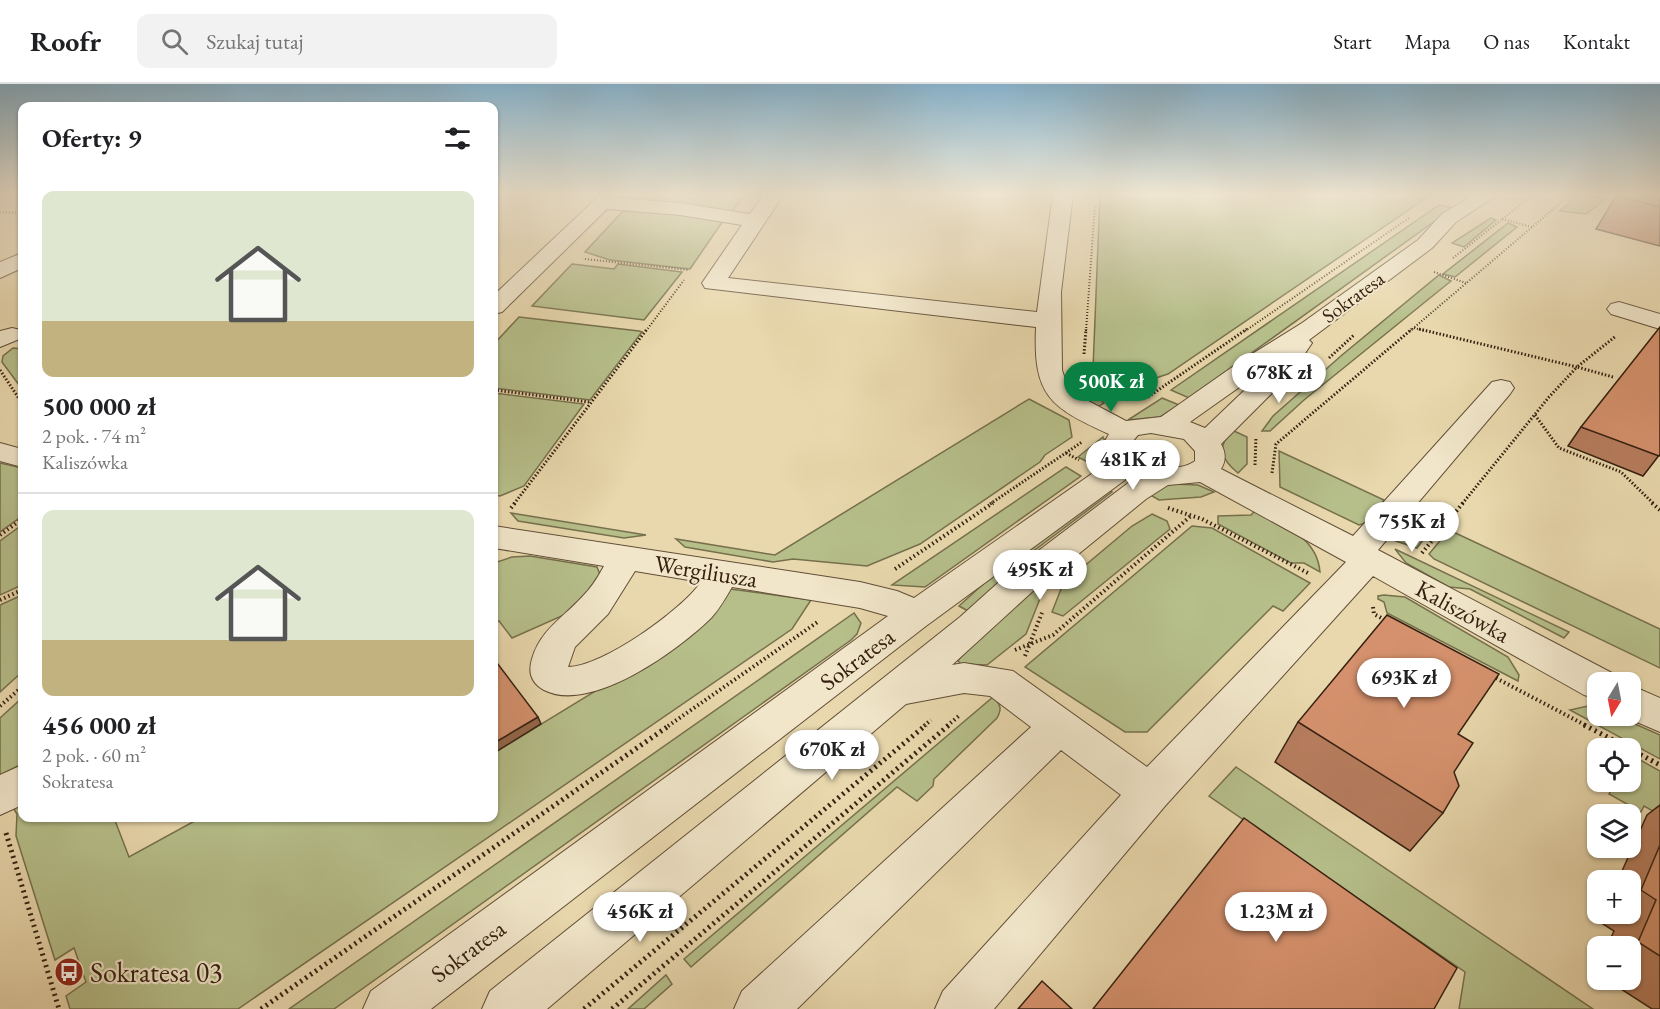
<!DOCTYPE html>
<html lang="pl">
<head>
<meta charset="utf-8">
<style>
  :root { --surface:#fff; --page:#f2f2f2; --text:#202124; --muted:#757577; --line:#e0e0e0; --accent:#0b8043 }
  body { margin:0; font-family:"EB Garamond",serif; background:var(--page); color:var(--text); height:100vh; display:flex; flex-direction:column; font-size:22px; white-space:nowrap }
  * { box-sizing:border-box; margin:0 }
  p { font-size:20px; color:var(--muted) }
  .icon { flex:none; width:33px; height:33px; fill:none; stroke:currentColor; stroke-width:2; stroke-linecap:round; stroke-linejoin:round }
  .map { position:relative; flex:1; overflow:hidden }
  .panel { position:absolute; left:18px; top:18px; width:480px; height:720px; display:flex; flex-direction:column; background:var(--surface); border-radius:12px; box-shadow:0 2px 4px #0004 }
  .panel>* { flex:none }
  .needle { width:39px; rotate:190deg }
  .tools { position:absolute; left:1587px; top:588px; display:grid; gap:12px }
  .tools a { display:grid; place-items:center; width:54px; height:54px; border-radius:12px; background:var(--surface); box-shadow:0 2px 4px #0004; font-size:30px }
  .price { position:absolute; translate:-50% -51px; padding:0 14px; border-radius:21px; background:#fff; color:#222; font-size:20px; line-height:39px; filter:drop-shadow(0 2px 3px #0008) }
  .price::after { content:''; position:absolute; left:50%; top:36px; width:18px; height:14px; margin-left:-9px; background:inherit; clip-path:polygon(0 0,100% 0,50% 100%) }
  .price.on { background:var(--accent); color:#fff }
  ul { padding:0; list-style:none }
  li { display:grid; align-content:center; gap:12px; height:318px; padding:0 24px }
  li+li { border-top:2px solid var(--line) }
  li span { display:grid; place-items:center; height:186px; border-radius:12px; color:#555 }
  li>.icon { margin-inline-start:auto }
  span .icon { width:108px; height:108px; fill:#fffc; stroke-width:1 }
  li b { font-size:26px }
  h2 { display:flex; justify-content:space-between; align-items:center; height:72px; padding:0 24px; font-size:26px }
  header { display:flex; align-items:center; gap:36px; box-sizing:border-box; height:84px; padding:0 30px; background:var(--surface); border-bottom:2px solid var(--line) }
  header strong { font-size:28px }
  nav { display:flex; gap:33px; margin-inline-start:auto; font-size:21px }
  .search { width:420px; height:54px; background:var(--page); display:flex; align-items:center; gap:15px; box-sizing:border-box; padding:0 21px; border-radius:12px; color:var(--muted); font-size:22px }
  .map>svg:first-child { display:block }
</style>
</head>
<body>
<header>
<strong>Roofr</strong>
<div class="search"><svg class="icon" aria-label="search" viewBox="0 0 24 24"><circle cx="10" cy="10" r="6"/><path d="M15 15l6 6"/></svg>Szukaj tutaj</div>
<nav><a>Start</a><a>Mapa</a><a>O nas</a><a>Kontakt</a></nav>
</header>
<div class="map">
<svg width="1660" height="925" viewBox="0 0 1660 925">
  <rect width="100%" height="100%" fill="#e9d8ad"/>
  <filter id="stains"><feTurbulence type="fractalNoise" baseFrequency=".00333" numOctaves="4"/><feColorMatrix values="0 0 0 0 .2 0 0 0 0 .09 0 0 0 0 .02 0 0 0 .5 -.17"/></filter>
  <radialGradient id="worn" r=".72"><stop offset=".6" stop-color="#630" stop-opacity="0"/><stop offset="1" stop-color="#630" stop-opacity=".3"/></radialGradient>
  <g fill="#b6bf8a" stroke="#76704d" stroke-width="1.5">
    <path d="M639,110H746L730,130L632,117Z"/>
    <path d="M1100,110H1432L1168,290C1131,300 1126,323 1093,285Z"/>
    <path d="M1579,110L1606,115L1586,130L1560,127Z"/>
    <path d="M1439,121L1453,124L1189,314L1171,306Z"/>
    <path d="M623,127L668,128L723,137L690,185L610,176L585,168Z"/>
    <path d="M1491,134L1496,136L1464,163L1452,159Z"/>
    <path d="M1508,139L1517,143L1455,193L1443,190Z"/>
    <path d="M572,180L614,185L618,180L682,188L644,236L532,222Z"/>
    <path d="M1439,191L1451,197L1304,316L1270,347H1262L1273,332L1342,271Z"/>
    <path d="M519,233L639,247L642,248L590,316L494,304V260Z"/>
    <path d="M13,264L22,265V305L2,278L3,272Z"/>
    <path d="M1078,288L1103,318L1104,319L1096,324L1084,314L1072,289Z"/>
    <path d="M494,309L584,320L524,402L500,412L494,411Z"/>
    <path d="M1162,314L1179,321L1160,333L1128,336Z"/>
    <path d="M1029,315L1069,336L1072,353L1045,371L1040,378L920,460L867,482L793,475L773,478L685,463L676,455L775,471Z"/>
    <path d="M1234,347L1247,353V380L1238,389C1221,375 1215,362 1234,347Z"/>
    <path d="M1103,353L1108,363V369L1094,381L1078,373Z"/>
    <path d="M1279,367L1384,416L1366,439L1359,441L1280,403Z"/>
    <path d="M0,379L22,384V432L0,448Z"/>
    <path d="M1066,383L1081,392L925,503L892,501Z"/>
    <path d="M1172,400L1198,401L1214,408L1201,413L1159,416L1147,409L1155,401Z"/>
    <path d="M1102,403L1112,408L1031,469L968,527L959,522L1025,462Z"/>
    <path d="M1255,427C1282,441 1317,452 1320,488L1304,479H1291L1218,440V432L1251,431Z"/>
    <path d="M511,429L646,451L624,454L518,437Z"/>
    <path d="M1152,430L1167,437L1170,445L1063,532L1052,528L1063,500L1132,442Z"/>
    <path d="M1414,430L1435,440L1417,464L1396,457Z"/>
    <path d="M22,441V501L0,511V457Z"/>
    <path d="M1192,442L1212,444L1310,499L1283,527L1273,522L1147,648H1125L1025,583Z"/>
    <path d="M1449,446L1660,545V584L1434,475L1429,470Z"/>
    <path d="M1395,465L1569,548L1564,554L1470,505L1449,503L1406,479Z"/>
    <path d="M530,472L597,483L601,493L582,523L512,554L499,537L494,539V479L512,473Z"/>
    <path d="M1043,490L1049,492L1026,550L987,581L961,580L958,577L960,574Z"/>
    <path d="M730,505L811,516L792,545L238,925H70L66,912L86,898L74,864L55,876L16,752L17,730L12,722L22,714V734H114L129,773L200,734H494V669L630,586Z"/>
    <path d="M22,511V588L0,608V521Z"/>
    <path d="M1384,511L1405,513L1508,573L1519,591L1518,597L1387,529L1384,518L1378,515V512Z"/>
    <path d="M854,529L861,539L857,550L851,556L334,925H289Z"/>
    <path d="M993,613C1001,621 1002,625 997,634L934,695L933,702L917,717L897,703L691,883L684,875Z"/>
    <path d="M22,614V680L0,691V634Z"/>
    <path d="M1588,622L1597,624L1598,632H1617L1660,651V675L1570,626Z"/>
    <path d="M1631,671L1660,687V731L1644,722L1641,728L1609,710L1616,698H1630Z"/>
    <path d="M1236,683L1593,925H1459L1465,888L1209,712Z"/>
    <path d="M666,891L672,900L644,925H628Z"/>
  </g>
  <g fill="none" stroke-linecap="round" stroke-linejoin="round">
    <g stroke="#624e37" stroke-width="2">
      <g id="minor">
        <path d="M601,110H622L619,114L680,119L750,130L764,110H784L728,194L1037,228L1053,110H1073L1061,208L1062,286L1067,301L1077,311L1126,337L1161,333L1241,277L1302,239L1418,156L1442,130L1475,110H1499L1456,138L1432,164L1309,256L1312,259L1291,290L1221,360C1226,369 1226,377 1221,385L1353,452L1492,298L1501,296L1510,298L1514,304L1510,310L1378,466L1612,589L1616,598H1598V615L1584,611L1373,492L1165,722L994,925H935L943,907L1121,711L1061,666L797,925H734L742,907L1031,643L990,612L964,609L906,620L547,925H482L490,907L960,533L1009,489L1136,393L1128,390L1125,396L926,542L431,925H363L371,907L888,532L860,524L732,503C726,513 720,524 712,533C679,566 591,630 544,606C531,599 528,588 532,575C540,546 564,533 583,512C592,503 598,493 604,482L494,464V442L860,498L897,507L914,514L1103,382L1110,372L1105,357L1109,350C1049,323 1033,311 1036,243L705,204L702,199L742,141L680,131L607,125L502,228L494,230V211ZM1272,280L1205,344L1190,338ZM1151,349L1184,355L1195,367V377C1176,391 1139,381 1133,357L1138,351ZM1200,398L1346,478L1147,683L1013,587L964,579L952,581L1033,507L1146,415L1168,401ZM635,487L701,498C682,526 602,583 568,583L575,563L608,530Z"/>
        <path d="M22,169V184L0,194V178Z"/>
        <path d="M1619,218L1660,230V245L1611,230L1607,225L1611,220Z"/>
        <path d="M12,244L21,246L22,254L0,263V247Z"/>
        <path d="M0,359L22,365V383L0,377Z"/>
        <path d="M1630,601L1660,614V648L1623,632H1630Z"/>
        <path d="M22,681V721L0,731V691Z"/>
      </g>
    </g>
    <g stroke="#352010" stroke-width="2" stroke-dasharray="1 2" stroke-linecap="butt">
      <path d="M0,128L22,129"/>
      <path d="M1502,135L1532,143"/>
      <path d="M1453,174L1534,110"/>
      <path d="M585,175L688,186"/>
      <path d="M1434,188L1466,199"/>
      <path d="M1414,244L1425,247"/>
      <path d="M646,247L684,196"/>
      <path d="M1086,247L1095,121"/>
      <path d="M1245,247L1409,134"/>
      <path d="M1410,247L1571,110"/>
    </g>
    <g stroke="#352010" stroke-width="3" stroke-dasharray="1.5 2" stroke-linecap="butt">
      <path d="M1419,245L1577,283L1549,313L1462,420"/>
      <path d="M1084,270L1086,245"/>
      <path d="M1329,274L1354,251"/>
      <path d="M0,286L22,319"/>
      <path d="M1613,293L1577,283L1616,252"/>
      <path d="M494,306L589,318"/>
      <path d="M1148,313L1247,245"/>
      <path d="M1535,331L1559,364L1621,388L1654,420"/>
      <path d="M1066,369L1079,376"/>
      <path d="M1255,381L1256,353"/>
      <path d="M1272,389L1276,360L1412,245"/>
      <path d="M514,420L647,245"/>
      <path d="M990,420L1082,358"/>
    </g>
    <g stroke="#352010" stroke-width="4" stroke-dasharray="1.5 3" stroke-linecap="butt">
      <path d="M1652,419L1660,426"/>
      <path d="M511,424L515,419"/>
      <path d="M1168,424L1202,435L1308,489"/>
      <path d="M0,451L22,435"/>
      <path d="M1422,469L1463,419"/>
      <path d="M895,485L993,419"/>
      <path d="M0,516L22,506"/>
      <path d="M1373,523L1374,530L1387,537"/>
      <path d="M1015,566L1053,551L1192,431"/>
      <path d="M1025,572L1043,526"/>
      <path d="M1492,592L1587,642"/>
      <path d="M0,622L22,603"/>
      <path d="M668,642L819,537"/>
      <path d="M924,642L931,636"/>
      <path d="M947,642L960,631"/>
    </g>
    <g stroke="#352010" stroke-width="5" stroke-dasharray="2 4" stroke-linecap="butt">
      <path d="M1584,641L1629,664"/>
      <path d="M1630,665L1660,681"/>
      <path d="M6,749L59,925"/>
      <path d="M261,925L670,641"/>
      <path d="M584,925L926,641"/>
      <path d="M612,925L949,641"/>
    </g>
    <use href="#minor" fill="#f1e6ca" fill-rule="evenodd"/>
  </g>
  <g fill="#b77d5e" stroke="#352010" stroke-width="1.5">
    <path d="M1660,110V162L1596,145L1616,112Z"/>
    <path d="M1581,343L1660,370L1643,392L1568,362Z"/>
    <path d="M1298,638L1458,650L1454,688L1443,729L1410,767L1275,678Z"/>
    <path d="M1660,721V925H1652L1607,896H1630V862H1607L1614,847L1600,838L1604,830H1630V796H1618L1647,731Z"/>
  </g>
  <path fill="#95664c" stroke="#352010" stroke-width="1.5" d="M538,633L541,640L494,669V659Z"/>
  <g fill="#d5916d" stroke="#352010" stroke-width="1.5">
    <path d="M1618,110H1660V123L1616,112Z"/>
    <path d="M1660,243V370L1659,372L1581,343Z"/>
    <path d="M1387,531L1499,590L1458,650L1473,659L1454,688L1459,702L1443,729L1298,638Z"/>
    <path d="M494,575L538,633L494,659Z"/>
    <path d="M1244,734L1457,884L1434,925H1093Z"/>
    <path d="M1660,761V872L1638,858L1656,816L1641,806Z"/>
    <path d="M1042,897L1072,925H1018Z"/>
  </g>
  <linearGradient id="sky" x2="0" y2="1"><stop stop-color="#88b6d2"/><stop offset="0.46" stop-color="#f5edda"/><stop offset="1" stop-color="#f5edda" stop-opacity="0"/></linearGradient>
  <rect width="1660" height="240" fill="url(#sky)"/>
  <defs>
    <g id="bus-disc" transform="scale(1.5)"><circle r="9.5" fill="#8f2418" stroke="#f1e6ca"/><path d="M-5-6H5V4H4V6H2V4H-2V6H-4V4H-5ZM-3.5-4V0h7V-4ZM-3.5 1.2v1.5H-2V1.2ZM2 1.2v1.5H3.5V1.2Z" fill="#fff"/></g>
  </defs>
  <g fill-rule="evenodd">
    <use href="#bus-disc" x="69" y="888"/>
  </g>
  <g text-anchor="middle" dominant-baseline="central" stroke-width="4.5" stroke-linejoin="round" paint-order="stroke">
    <g font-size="20" fill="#352010" stroke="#f1e6ca">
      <text transform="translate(1353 213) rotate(-36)">Sokratesa</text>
    </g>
    <g font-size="24" fill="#352010" stroke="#f1e6ca">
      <text transform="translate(706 487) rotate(9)">Wergiliusza</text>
      <text transform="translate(1463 527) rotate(29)">Kaliszówka</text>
      <text transform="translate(857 575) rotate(-37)">Sokratesa</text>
      <text transform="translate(468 867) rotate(-37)">Sokratesa</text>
    </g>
    <g font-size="28" fill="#352010" stroke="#f1e6ca" text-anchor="start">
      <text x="90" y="888">Sokratesa 03</text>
    </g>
  </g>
  <rect width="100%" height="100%" filter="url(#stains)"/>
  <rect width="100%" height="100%" fill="url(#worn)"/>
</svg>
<div class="tools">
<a><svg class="needle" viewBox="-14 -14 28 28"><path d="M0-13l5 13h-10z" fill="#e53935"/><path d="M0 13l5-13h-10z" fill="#757577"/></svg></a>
<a><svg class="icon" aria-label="locate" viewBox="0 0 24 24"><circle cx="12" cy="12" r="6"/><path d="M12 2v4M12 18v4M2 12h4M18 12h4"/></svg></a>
<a><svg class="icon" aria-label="layers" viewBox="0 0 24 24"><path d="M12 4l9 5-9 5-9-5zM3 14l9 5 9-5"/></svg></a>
<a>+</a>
<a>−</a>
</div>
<b class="price" style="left:1279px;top:320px">678K zł</b>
<b class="price on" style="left:1111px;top:329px">500K zł</b>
<b class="price" style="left:1133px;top:407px">481K zł</b>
<b class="price" style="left:1412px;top:469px">755K zł</b>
<b class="price" style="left:1040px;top:517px">495K zł</b>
<b class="price" style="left:1404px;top:625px">693K zł</b>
<b class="price" style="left:832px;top:697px">670K zł</b>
<b class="price" style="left:640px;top:859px">456K zł</b>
<b class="price" style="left:1276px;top:859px">1.23M zł</b>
<section class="panel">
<h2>Oferty: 9<svg class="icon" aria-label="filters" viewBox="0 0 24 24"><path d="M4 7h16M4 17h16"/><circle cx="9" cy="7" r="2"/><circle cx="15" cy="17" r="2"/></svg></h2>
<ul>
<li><span style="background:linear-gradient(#dfe7d0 70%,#c2b280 0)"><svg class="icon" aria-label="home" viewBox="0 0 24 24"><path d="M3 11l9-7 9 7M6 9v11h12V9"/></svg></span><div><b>500 000 zł</b><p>2 pok. · 74 m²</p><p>Kaliszówka</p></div></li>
<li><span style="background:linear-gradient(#dfe7d0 70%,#c2b280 0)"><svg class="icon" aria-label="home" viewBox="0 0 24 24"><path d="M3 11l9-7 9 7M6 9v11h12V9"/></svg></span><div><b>456 000 zł</b><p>2 pok. · 60 m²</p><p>Sokratesa</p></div></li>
</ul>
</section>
</div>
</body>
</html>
